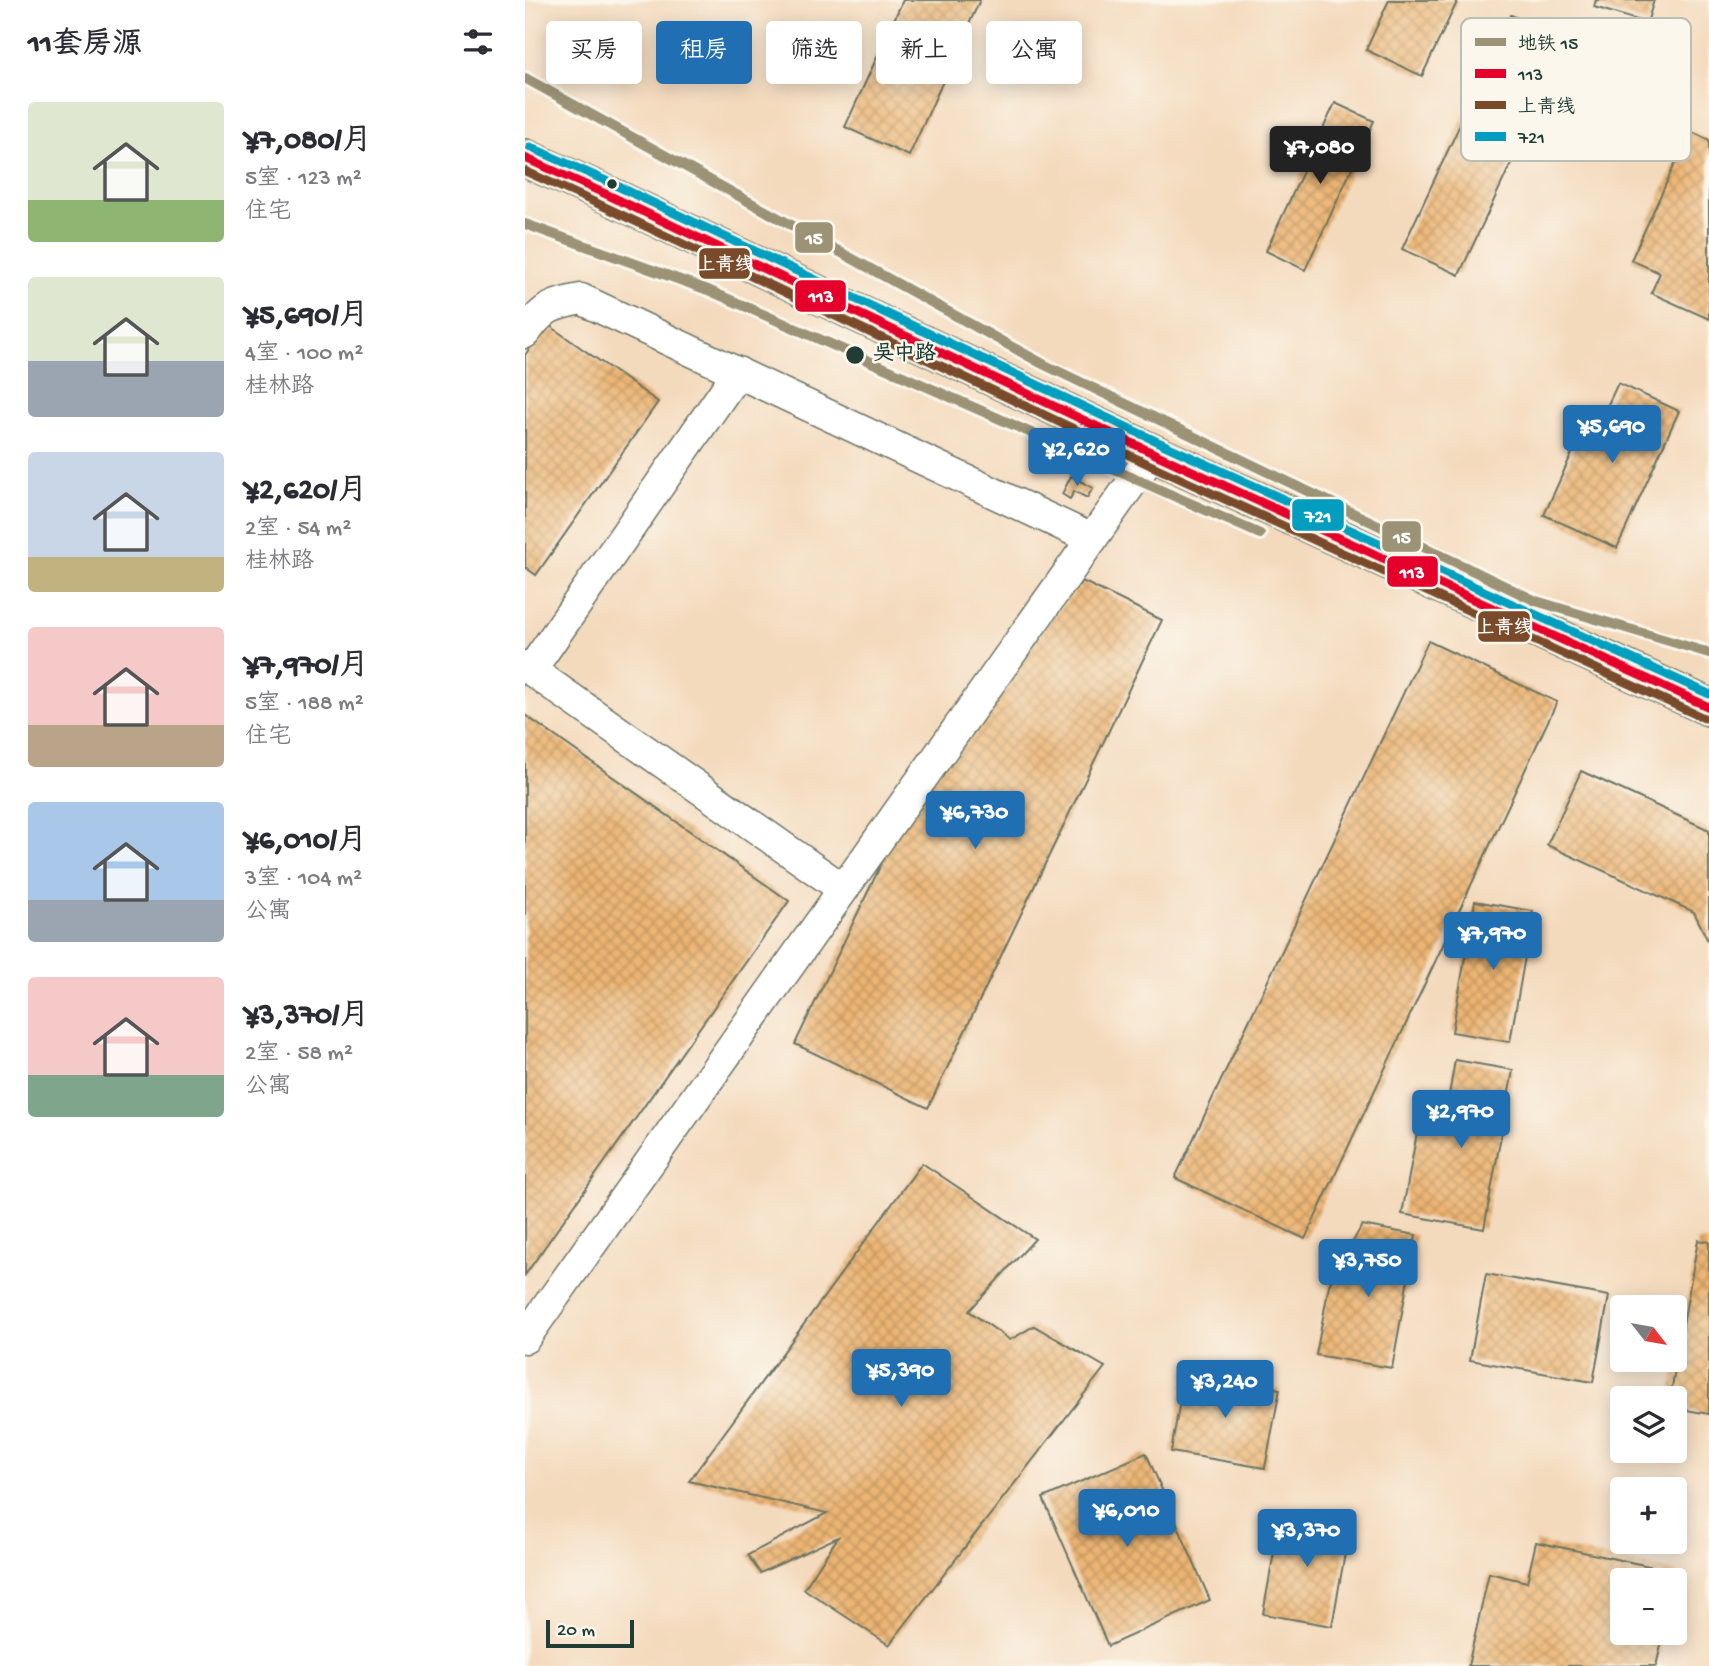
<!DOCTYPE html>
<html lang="zh">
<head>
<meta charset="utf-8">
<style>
  :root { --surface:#fff; --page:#f7f7f7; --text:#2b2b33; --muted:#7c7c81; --accent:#1f6fb2 }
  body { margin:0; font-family:"Gochi Hand","LXGW WenKai TC",sans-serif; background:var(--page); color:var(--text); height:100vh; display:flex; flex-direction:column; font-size:26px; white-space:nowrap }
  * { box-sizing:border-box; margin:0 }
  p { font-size:23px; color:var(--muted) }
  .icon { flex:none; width:38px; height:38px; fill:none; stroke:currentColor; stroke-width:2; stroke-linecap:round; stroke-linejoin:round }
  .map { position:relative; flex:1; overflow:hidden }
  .details { display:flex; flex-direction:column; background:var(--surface); width:525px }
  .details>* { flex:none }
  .guide { position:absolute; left:21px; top:21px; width:665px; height:63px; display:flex; gap:14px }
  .needle { width:46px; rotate:121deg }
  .buttons { position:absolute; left:1085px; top:1295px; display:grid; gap:14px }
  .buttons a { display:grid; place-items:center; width:77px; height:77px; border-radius:7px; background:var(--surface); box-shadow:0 4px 18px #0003; font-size:35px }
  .scale { position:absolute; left:21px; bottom:18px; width:88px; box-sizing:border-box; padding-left:7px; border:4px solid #1f3d34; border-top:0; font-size:19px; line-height:24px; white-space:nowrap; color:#1f3d34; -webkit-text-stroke:5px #fbf7ec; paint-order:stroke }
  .price { position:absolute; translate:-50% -60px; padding:0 16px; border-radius:7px; background:var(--accent); color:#fff; font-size:23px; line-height:46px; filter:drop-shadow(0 2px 4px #0008) }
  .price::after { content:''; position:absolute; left:50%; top:42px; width:21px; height:16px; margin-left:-10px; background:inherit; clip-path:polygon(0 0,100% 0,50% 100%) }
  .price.current { background:#222; color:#fff }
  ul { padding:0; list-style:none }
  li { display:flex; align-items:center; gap:21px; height:175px; padding:0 28px }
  li span { display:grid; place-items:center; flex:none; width:196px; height:140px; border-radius:7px; color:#555 }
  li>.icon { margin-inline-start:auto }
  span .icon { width:84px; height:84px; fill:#fffc; stroke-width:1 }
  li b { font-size:30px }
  h2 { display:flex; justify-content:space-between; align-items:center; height:84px; padding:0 28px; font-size:30px }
  .pill { padding:0 24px; border-radius:7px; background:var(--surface); box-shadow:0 4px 18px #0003; font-size:24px; line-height:63px }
  .pill.current { background:var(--accent); color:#fff }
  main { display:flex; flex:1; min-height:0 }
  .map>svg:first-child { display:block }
</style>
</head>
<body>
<main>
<section class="details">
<h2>11套房源<svg class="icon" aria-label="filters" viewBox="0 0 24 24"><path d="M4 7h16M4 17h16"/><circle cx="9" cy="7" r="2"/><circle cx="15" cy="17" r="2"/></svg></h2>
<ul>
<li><span style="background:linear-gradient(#dfe7d0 70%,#8fb573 0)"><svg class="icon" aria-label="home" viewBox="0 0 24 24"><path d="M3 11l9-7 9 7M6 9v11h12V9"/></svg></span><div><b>¥7,080/月</b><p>5室 · 123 m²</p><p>住宅</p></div></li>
<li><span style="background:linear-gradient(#dfe7d0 60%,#9aa5b1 0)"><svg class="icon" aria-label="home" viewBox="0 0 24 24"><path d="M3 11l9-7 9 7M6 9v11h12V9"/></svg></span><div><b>¥5,690/月</b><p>4室 · 100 m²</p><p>桂林路</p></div></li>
<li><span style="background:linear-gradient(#c9d6e8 75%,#c2b280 0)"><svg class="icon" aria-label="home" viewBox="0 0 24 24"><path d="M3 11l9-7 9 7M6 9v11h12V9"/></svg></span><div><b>¥2,620/月</b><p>2室 · 54 m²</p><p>桂林路</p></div></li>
<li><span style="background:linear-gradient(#f6c9c9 70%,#b9a48a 0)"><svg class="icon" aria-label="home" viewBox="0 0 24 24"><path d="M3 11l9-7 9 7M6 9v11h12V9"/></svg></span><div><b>¥7,970/月</b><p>5室 · 188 m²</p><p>住宅</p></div></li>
<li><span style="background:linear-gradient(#a9c7e8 70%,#9aa5b1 0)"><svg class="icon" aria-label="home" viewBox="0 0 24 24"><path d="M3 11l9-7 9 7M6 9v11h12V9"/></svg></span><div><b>¥6,010/月</b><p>3室 · 104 m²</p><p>公寓</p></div></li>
<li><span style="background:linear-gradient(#f6c9c9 70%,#7fa58c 0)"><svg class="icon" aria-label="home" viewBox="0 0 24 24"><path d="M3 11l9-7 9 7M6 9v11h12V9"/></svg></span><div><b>¥3,370/月</b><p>2室 · 58 m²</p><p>公寓</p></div></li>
</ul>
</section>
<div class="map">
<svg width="1184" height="1666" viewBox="0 0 1184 1666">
  <defs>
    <pattern id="building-cross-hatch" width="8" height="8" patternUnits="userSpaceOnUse" patternTransform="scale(1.75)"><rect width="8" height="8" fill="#edb573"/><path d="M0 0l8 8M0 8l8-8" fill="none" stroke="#bf945f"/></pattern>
  </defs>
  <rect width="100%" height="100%" fill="#fbf7ec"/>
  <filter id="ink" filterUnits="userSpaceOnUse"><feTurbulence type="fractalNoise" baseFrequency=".0143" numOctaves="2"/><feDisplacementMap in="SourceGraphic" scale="14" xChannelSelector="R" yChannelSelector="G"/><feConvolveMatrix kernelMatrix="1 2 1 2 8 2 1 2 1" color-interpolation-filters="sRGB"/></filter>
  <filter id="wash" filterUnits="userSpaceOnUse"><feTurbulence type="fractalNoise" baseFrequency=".00686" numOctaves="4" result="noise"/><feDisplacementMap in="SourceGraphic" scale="28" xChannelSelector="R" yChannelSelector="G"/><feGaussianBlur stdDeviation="1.57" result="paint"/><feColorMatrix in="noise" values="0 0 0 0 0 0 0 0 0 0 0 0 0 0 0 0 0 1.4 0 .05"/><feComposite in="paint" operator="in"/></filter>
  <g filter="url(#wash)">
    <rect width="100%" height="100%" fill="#f4dabd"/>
    <g id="blocks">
      <g fill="url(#building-cross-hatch)">
        <path d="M378,0H455L384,156L320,127Z"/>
        <path d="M864,0H933L897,76L841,50Z"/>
        <path d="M1071,0H1129L1122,23L1069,7Z"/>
        <path d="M986,15L1043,41L934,275L877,249Z"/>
        <path d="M810,103L849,121L780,270L741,251Z"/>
        <path d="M1165,131L1184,140V319L1126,293L1135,273L1106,260Z"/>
        <path d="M22,324L133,402L11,575L0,567V355Z"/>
        <path d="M1093,383L1154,411L1092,548L1019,515L1067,409L1078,415Z"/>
        <path d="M546,476L568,488L562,498L549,491L545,499L537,494Z"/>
        <path d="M557,581L637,620L403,1108L270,1044L395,783Z"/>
        <path d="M903,641L1032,702L780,1239L650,1178Z"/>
        <path d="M0,715L264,901L0,1275Z"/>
        <path d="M1056,771L1184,830V943L1169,912L1022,845Z"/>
        <path d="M950,901L1008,911L985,1042L927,1032Z"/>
        <path d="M930,1060L988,1070L959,1229L877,1214L893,1127L918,1131Z"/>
        <path d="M397,1163L510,1239L444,1311L485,1340L509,1326L580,1367L364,1645L279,1589L313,1537L235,1573L223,1555L302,1513L164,1481Z"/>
        <path d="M837,1225L891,1235L867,1368L791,1355L804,1285Z"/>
        <path d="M1173,1240L1184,1242V1414L1150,1408V1398H1145Z"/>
        <path d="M961,1274L1084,1296L1068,1382L945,1360Z"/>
        <path d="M660,1372L755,1389L740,1468L646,1452Z"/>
        <path d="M621,1453L685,1600L583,1646L518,1498Z"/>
        <path d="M756,1513L825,1525L807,1626L738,1614Z"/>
        <path d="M1011,1542L1152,1572L1150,1580H1097V1633H1139L1131,1666H943L964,1573L1002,1582Z"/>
      </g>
    </g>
  </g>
  <g filter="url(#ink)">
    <use href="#blocks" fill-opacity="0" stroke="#6a7464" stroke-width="2"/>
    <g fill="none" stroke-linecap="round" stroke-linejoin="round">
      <g stroke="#6a7464" stroke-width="33">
        <g id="minor">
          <path d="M0,333C19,307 26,305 56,299L567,539"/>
          <path d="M0,666L318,889"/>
          <path d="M6,670L213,372"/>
          <path d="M0,1338L628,453"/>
        </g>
      </g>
      <g stroke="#6a7464" stroke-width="40">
        <path id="major" d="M0,158L83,195L628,453L1184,707"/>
      </g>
      <use href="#minor" stroke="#fff" stroke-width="30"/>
      <use href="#major" stroke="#ecc669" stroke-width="37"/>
      <g stroke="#fbf7ec" stroke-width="14">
        <path id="bus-1" d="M0,158L83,195L628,453L1184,707"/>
      </g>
      <g stroke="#fbf7ec" stroke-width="14">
        <path id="bus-2" d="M0,171L78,206L623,464L1179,718"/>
      </g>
      <g stroke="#fbf7ec" stroke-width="14">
        <path id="bus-3" d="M5,147L88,184L633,442L1184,694"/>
      </g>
      <use href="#bus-1" stroke="#e4002b" stroke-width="9"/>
      <use href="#bus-2" stroke="#7a4b2a" stroke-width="9"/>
      <use href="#bus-3" stroke="#039ebf" stroke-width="9"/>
      <g stroke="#fbf7ec" stroke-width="16">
        <g id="metro-1">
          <path d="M0,78L518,364L1011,601L1184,653"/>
          <path d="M0,224L183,290L735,534"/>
        </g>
      </g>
      <use href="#metro-1" stroke="#9c9276" stroke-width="10"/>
    </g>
  </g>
  <g fill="#1f3d34" stroke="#fbf7ec" stroke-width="2.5">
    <circle cx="87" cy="184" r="6"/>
    <circle cx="330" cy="355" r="10"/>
  </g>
  <g text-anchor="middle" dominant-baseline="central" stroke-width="5" stroke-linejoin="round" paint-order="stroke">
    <g font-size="21" font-weight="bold" fill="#1f3d34" stroke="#fbf7ec" text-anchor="start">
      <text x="348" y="355">吴中路</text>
    </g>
  </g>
  <rect x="936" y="18" width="230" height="143" rx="10" fill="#fbf7ec" stroke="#b9bfb5" stroke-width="2"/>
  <rect x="950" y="38" width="31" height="8" fill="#9c9276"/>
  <rect x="950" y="69" width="31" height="9" fill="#e4002b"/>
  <rect x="950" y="101" width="31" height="8" fill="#7a4b2a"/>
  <rect x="950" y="132" width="31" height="9" fill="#039ebf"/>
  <g font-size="19" fill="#1f3d34">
    <text x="993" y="49">地铁 15</text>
    <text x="993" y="80">113</text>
    <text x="993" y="112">上青线</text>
    <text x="993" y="143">721</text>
  </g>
  <g stroke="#fbf7ec" stroke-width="2.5">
    <rect x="269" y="221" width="40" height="33" rx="7" fill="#9c9276"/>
    <rect x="173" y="247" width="53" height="33" rx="7" fill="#7a4b2a"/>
    <rect x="269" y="279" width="53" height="34" rx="7" fill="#e4002b"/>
    <rect x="766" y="498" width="54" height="34" rx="7" fill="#039ebf"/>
    <rect x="856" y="520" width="41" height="33" rx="7" fill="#9c9276"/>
    <rect x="861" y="555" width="53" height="33" rx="7" fill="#e4002b"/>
    <rect x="952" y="610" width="54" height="33" rx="7" fill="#7a4b2a"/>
  </g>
  <g font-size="19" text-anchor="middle" font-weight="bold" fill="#fff">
    <text x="289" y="244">15</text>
    <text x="200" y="270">上青线</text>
    <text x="296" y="302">113</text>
    <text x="793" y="522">721</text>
    <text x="877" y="543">15</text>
    <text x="887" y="578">113</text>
    <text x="979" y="633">上青线</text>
  </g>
</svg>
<div class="buttons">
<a><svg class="needle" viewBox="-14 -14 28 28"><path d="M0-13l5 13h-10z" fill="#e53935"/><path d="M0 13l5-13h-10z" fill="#7c7c81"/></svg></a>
<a><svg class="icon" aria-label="layers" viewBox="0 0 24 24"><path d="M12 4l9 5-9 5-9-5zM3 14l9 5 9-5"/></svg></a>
<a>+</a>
<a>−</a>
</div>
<div class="scale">20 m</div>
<b class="price current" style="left:795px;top:186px">¥7,080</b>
<b class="price" style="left:1087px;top:465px">¥5,690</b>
<b class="price" style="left:552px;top:488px">¥2,620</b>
<b class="price" style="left:450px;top:851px">¥6,730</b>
<b class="price" style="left:968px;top:972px">¥7,970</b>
<b class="price" style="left:936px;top:1150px">¥2,970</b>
<b class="price" style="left:843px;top:1299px">¥3,750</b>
<b class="price" style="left:376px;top:1409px">¥5,390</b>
<b class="price" style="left:700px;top:1420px">¥3,240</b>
<b class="price" style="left:602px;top:1549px">¥6,010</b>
<b class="price" style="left:782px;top:1569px">¥3,370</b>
<div class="guide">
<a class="pill">买房</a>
<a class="pill current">租房</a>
<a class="pill">筛选</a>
<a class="pill">新上</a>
<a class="pill">公寓</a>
</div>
</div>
</main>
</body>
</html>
